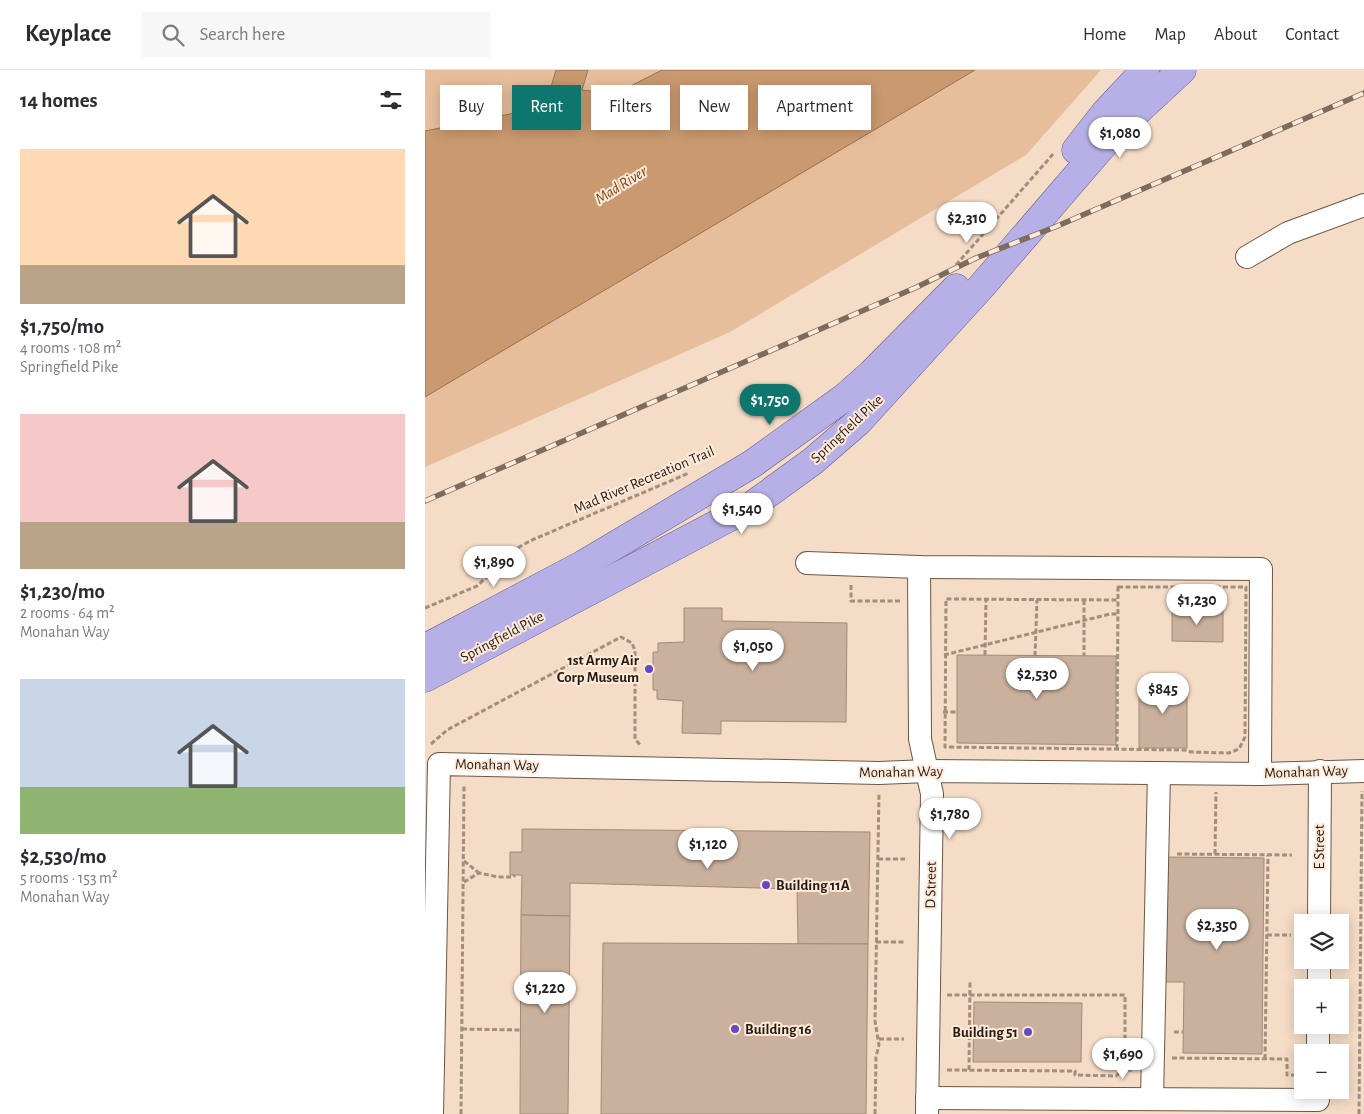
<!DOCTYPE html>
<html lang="en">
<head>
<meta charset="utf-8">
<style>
  :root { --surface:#fff; --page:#f7f7f7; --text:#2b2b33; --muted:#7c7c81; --line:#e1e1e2; --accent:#0f766e }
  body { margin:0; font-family:"Alegreya Sans",sans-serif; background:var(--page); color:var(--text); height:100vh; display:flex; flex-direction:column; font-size:19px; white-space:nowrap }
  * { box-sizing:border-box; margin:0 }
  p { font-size:16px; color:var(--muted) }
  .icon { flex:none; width:28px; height:28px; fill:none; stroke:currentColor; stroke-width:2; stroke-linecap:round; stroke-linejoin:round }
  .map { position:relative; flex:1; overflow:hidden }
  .details { display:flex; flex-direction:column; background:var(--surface); width:425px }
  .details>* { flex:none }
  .top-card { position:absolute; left:15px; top:15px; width:475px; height:45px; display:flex; gap:10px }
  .fabs { position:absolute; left:869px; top:844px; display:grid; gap:10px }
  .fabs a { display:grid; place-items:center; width:55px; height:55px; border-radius:0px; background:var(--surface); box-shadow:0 2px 12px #0003; font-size:25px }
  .price { position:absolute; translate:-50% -42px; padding:0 11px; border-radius:18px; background:#fff; color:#222; font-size:16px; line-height:32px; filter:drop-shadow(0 1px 2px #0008) }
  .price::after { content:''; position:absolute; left:50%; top:30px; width:15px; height:11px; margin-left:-8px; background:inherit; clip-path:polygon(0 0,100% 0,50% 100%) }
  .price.on { background:var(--accent); color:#fff }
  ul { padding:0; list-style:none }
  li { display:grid; align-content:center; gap:10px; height:265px; padding:0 20px }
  li span { display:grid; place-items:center; height:155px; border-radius:0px; color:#555 }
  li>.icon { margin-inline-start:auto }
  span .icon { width:90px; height:90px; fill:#fffc; stroke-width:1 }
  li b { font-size:21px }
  h2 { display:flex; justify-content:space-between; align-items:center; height:60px; padding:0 20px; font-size:21px }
  .tag { padding:0 18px; border-radius:0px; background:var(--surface); box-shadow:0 2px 12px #0003; font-size:18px; line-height:45px }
  .tag.on { background:var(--accent); color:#fff }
  header { display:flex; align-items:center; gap:30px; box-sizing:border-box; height:70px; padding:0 25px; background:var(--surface); border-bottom:1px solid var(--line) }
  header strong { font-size:24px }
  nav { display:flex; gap:28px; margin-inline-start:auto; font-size:18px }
  .search { width:350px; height:45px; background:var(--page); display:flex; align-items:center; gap:12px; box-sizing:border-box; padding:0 18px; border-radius:0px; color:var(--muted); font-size:19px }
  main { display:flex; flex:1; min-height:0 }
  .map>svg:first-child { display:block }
</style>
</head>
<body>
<header>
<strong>Keyplace</strong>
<div class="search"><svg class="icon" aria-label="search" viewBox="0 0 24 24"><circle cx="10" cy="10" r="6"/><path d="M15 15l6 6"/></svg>Search here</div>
<nav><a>Home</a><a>Map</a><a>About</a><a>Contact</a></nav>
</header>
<main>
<section class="details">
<h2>14 homes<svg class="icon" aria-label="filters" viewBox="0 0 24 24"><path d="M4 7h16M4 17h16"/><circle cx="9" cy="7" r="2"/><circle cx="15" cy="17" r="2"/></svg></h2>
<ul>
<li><span style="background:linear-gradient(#ffd9b3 75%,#b9a48a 0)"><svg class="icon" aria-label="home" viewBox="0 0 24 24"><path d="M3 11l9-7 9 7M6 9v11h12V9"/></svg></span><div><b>$1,750/mo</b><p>4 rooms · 108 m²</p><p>Springfield Pike</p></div></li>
<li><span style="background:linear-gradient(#f6c9c9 70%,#b9a48a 0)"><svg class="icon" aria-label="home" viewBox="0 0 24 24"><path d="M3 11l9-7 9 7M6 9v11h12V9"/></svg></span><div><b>$1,230/mo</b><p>2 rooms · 64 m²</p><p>Monahan Way</p></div></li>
<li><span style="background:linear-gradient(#c9d6e8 70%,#8fb573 0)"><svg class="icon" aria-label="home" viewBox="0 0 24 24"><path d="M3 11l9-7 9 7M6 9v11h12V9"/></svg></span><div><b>$2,530/mo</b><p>5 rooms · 153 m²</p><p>Monahan Way</p></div></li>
</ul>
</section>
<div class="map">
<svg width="939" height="1044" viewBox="0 0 939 1044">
  <rect width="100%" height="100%" fill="#f5dcc6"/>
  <path fill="#e6be9c" d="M0,0H676L601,85L305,262L0,397Z"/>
  <path fill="#ca996f" stroke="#987353" d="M131,0H163L157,20L190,24L237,0H550L0,327V61L120,37Z"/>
  <g fill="#cab19d" stroke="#a28a76">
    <path d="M259,538H297V551L422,553L421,652L296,651V664L257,663L258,631L232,629V620H228V582H233V573L259,572Z"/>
    <path d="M747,539L798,540V572L747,571Z"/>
    <path d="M532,585L691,586V675L532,673Z"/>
    <rect x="714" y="613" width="48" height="65"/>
    <path d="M97,759L445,762L443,874H373L372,819L145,813V846L96,845L97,805H85V782H97Z"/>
    <path d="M741,787L839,788L837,984L758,983L759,912H740Z"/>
    <path d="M96,845L145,846L143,1044H95Z"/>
    <path d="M178,873L443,874L441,1044H176Z"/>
    <path d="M549,932L657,933L656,992H548Z"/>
  </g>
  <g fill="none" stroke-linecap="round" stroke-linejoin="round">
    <g stroke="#6c5644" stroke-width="24">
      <g id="minor">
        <path d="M822,187L863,163L939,135"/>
        <path d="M382,493L494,497L836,499L835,704"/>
        <path d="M494,497L495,669L507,724L502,1044"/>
        <path d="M894,852L895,701"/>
        <path d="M894,918V890"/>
        <path d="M893,982V955"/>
        <path d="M502,1028L893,1030"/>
        <path d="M727,1029L734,703"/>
        <path d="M7,1044L14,694L454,703L503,701L835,704L939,701"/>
      </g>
    </g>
    <g stroke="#645992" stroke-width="29">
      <g id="major">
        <path d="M651,80L680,43L720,0"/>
        <path d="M0,578L157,495L327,394L420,327L447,303L531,218"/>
        <path d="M0,608L326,436L388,391L433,352L556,217L686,66L757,0"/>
      </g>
    </g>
    <g stroke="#a18e7e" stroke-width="3" stroke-dasharray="5 2.5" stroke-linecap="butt">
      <path d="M531,195L629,83"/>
      <path d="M426,515V531H475"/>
      <path d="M693,517H821L820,667L814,679L804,683L766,682L760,680L520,677L521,529L693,530Z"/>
      <path d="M659,530V586"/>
      <path d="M0,538L52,516L94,477L107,470L264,403"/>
      <path d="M519,585L685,544H692"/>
      <path d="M560,585L561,529"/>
      <path d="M610,586L612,530"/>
      <path d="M518,642H532"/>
      <path d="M6,674L22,660L196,567L207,573L210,581V669L216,676"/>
      <path d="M692,679L693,530"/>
      <path d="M752,784L867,785"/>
      <path d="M790,784L791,722"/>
      <path d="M453,789H480"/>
      <path d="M39,791L54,803"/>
      <path d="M39,812L54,803L73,807H88L90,805"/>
      <path d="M842,865H866"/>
      <path d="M451,872H480"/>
      <path d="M522,925H700V1000"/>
      <path d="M37,959L95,960"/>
      <path d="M749,962H758"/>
      <path d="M454,969H479"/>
      <path d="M747,988L862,989V1005H878"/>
      <path d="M840,989L843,785"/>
      <path d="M522,1000L650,1001V1005L691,1006L697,1000H707"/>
      <path d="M544,1000L545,912"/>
      <path d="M36,1044L39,715"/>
      <path d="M450,1044L451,987L454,975L450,951L454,723"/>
      <path d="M934,1044L937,721"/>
    </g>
    <use href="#minor" stroke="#fff" stroke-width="22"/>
    <use href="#major" stroke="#b6b0e6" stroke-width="28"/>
    <g stroke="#7c6c5e" stroke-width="5.5">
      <path id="rail" d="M0,431L492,217L551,188L630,157L939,23"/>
    </g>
    <use href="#rail" stroke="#ffead9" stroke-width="4" stroke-dasharray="11" stroke-linecap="butt"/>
  </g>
  <g fill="#634bc4" stroke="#ffead9" stroke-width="2">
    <circle cx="224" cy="599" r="5"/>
    <circle cx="341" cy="815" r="5"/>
    <circle cx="310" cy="959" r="5"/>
    <circle cx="603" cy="962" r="5"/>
  </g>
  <g text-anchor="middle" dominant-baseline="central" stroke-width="4" stroke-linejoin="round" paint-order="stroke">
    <g font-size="15" fill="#241b13" stroke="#ffead9">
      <text transform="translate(422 359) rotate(-43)">Springfield Pike</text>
      <text transform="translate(219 410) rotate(-23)">Mad River Recreation Trail</text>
      <text transform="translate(77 567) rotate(-28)">Springfield Pike</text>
      <text transform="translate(72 695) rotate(1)">Monahan Way</text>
      <text transform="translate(476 702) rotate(-1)">Monahan Way</text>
      <text transform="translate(881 702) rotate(-2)">Monahan Way</text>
      <text transform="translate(894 777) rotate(-90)">E Street</text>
      <text transform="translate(506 815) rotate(-89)">D Street</text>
    </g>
    <g font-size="15" font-weight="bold" fill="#241b13" stroke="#ffead9" text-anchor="end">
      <text x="214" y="590">1st Army Air<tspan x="214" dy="17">Corp Museum</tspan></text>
      <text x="351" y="815" text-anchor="start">Building 11A</text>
      <text x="320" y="959" text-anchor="start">Building 16</text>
      <text x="593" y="962">Building 51</text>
    </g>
    <g font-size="16" font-style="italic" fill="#794919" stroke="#ffead9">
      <text transform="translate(196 115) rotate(-32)">Mad River</text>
    </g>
  </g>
</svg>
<div class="fabs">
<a><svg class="icon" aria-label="layers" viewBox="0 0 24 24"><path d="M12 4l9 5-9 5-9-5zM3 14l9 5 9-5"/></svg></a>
<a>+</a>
<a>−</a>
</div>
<b class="price" style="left:695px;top:89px">$1,080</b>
<b class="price" style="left:542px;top:174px">$2,310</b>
<b class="price on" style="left:345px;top:356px">$1,750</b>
<b class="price" style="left:317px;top:465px">$1,540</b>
<b class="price" style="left:69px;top:518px">$1,890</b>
<b class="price" style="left:772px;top:556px">$1,230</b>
<b class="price" style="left:328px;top:602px">$1,050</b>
<b class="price" style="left:612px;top:630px">$2,530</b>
<b class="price" style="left:738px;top:645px">$845</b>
<b class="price" style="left:525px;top:770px">$1,780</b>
<b class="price" style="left:283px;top:800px">$1,120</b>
<b class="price" style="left:792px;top:881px">$2,350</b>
<b class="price" style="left:120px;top:944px">$1,220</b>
<b class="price" style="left:698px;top:1010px">$1,690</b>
<div class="top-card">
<a class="tag">Buy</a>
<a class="tag on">Rent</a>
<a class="tag">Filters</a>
<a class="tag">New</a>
<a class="tag">Apartment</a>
</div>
</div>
</main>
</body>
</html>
